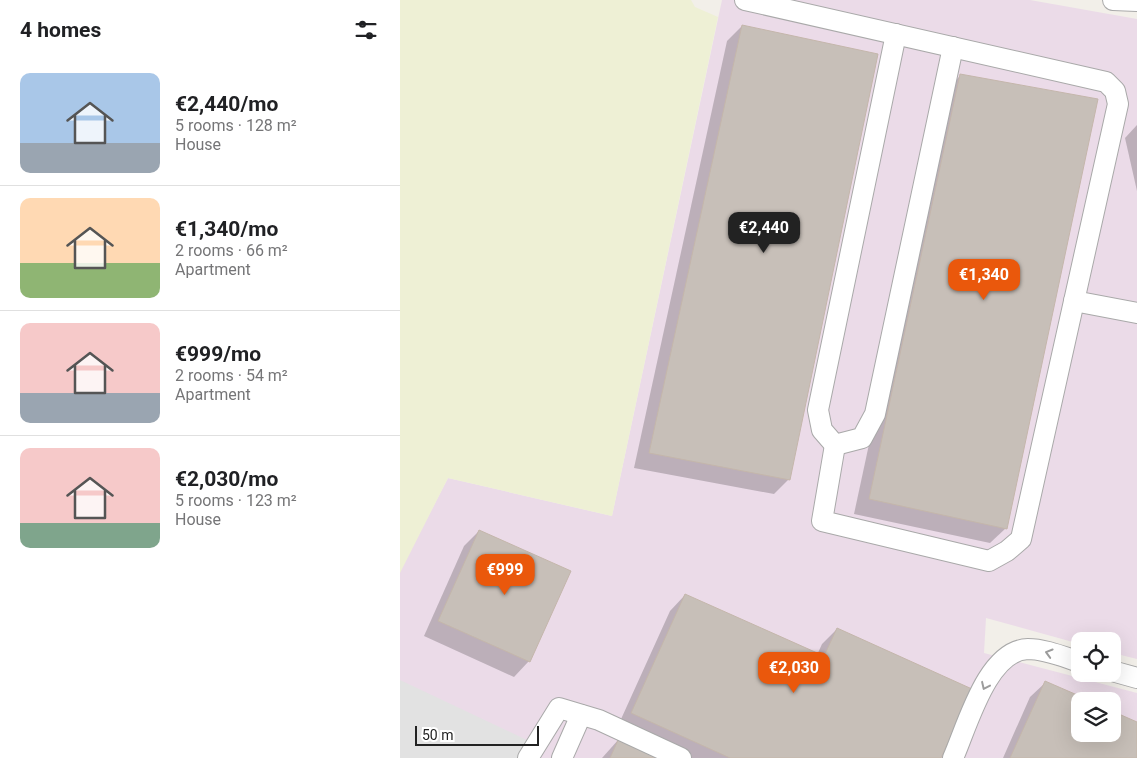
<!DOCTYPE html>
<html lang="en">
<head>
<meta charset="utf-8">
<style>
  :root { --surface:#fff; --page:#f2f2f2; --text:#202124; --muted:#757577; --line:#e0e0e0; --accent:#ea580c }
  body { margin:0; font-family:Roboto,sans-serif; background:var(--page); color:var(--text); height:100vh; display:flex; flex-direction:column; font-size:19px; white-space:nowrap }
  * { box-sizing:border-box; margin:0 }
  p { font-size:16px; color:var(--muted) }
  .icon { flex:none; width:28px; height:28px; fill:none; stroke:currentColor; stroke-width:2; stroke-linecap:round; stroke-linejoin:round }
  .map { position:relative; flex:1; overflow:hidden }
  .side { display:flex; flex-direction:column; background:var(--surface); width:400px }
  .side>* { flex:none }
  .tools { position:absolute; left:671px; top:632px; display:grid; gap:10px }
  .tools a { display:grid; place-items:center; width:50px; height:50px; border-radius:10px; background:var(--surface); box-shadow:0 5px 20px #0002; font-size:25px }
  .scale { position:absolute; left:15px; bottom:12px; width:124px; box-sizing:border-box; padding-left:5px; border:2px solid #222; border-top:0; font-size:14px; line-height:18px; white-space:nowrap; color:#222; -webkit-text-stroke:4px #fff; paint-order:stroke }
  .price { position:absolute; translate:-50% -42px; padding:0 11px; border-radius:10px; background:var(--accent); color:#fff; font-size:16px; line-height:32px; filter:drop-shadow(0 1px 2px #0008) }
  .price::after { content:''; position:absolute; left:50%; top:30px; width:15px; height:11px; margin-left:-8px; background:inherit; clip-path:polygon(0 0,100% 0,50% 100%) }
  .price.active { background:#222; color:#fff }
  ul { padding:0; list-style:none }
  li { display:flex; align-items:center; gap:15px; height:125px; padding:0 20px }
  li+li { border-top:1px solid var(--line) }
  li span { display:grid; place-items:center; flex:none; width:140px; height:100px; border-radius:10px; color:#555 }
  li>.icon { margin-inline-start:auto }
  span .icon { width:60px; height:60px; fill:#fffc; stroke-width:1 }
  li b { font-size:21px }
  h2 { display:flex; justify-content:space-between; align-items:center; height:60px; padding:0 20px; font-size:21px }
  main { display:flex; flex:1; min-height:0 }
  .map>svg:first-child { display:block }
</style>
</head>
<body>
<main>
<section class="side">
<h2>4 homes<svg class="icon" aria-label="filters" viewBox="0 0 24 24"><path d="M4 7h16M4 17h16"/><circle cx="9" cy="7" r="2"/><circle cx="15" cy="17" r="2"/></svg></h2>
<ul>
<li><span style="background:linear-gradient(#a9c7e8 70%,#9aa5b1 0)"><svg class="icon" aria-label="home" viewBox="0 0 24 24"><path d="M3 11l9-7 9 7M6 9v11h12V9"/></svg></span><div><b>€2,440/mo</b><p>5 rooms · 128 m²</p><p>House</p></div></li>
<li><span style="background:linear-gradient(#ffd9b3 65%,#8fb573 0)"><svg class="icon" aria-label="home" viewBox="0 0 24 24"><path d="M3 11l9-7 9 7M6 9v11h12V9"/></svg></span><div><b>€1,340/mo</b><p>2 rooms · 66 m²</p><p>Apartment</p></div></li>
<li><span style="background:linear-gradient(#f6c9c9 70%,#9aa5b1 0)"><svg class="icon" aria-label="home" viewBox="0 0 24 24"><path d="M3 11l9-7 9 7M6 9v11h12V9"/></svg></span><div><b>€999/mo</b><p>2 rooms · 54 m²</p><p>Apartment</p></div></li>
<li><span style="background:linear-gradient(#f6c9c9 75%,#7fa58c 0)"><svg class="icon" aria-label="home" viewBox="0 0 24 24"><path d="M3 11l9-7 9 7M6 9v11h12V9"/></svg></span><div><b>€2,030/mo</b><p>5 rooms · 123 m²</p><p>House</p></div></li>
</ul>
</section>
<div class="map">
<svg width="737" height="758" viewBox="0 0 737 758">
  <rect width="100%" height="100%" fill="#f2efe9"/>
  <path fill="#ebdbe8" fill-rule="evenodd" d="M322,0H630L737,19V659L713,653L712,641H680V644L586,618L584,653L737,693V758H0V571L48,478L212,516ZM680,701H712V734H680Z"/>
  <path fill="#eef0d5" d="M0,0H291L295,7L318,17L212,516L48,478L0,573Z"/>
  <path fill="#e2e2e2" d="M0,680L131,742L122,758H0Z"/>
  <g fill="#0003">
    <path d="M342,26L389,479L374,494L234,468L327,41Z"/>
    <path d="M560,76L606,528L590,543L454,514L545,91Z"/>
    <path d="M737,125V191L725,138Z"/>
    <path d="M79,531L129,661L114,677L24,636L64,546Z"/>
    <path d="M285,595L417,655L422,644L437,629L539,758H282L217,728L270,611Z"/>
    <path d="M646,682L688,701H680V734H712L737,724V758H603L630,697Z"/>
    <path d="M219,739L260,758H202Z"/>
  </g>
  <g fill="#c7bfb8" stroke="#c4b6ab">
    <path d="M342,25L478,54L390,480L249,453Z"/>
    <path d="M560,74L698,99L607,529L469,499Z"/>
    <path d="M79,530L171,571L130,662L38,621Z"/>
    <path d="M285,594L424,656L437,628L572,689L541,758H330L231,713Z"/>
    <path d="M645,681L691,701H680V734H712V711L737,722V758H610Z"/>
    <path d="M219,738L263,758H210Z"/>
  </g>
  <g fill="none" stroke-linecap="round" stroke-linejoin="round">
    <g stroke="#a9a9a9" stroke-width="22">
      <g id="minor">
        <path d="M345,0L706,82L715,91L718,104L621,539L607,551L589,561L422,521L435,445"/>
        <path d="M713,0L737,1"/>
        <path d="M674,301L737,313"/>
        <path d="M435,445L462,438L475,414L553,47"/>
        <path d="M435,445L422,430L418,410L496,34"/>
        <path d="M712,671L737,678"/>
        <path d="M128,758L159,708L199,720L281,758"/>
        <path d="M162,758L181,715"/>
        <path d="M553,758C567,727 587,650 628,649C645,649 664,657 680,662"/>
      </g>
    </g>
    <use href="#minor" stroke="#fff" stroke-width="20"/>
  </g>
  <defs><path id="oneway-chevron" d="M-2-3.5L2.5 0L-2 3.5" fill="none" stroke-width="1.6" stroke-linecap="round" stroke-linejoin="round" transform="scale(1.25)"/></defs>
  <g stroke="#9c9c9c">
    <use href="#oneway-chevron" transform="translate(649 653) rotate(-164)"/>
    <use href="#oneway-chevron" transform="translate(585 686) rotate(115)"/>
  </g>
</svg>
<div class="tools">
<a><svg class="icon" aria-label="locate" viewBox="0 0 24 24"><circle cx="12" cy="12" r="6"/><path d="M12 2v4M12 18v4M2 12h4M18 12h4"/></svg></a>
<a><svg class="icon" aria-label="layers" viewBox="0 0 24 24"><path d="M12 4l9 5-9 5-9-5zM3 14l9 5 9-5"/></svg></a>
</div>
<div class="scale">50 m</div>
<b class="price active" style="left:364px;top:254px">€2,440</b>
<b class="price" style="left:584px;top:301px">€1,340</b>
<b class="price" style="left:105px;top:596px">€999</b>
<b class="price" style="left:394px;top:694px">€2,030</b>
</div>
</main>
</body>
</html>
